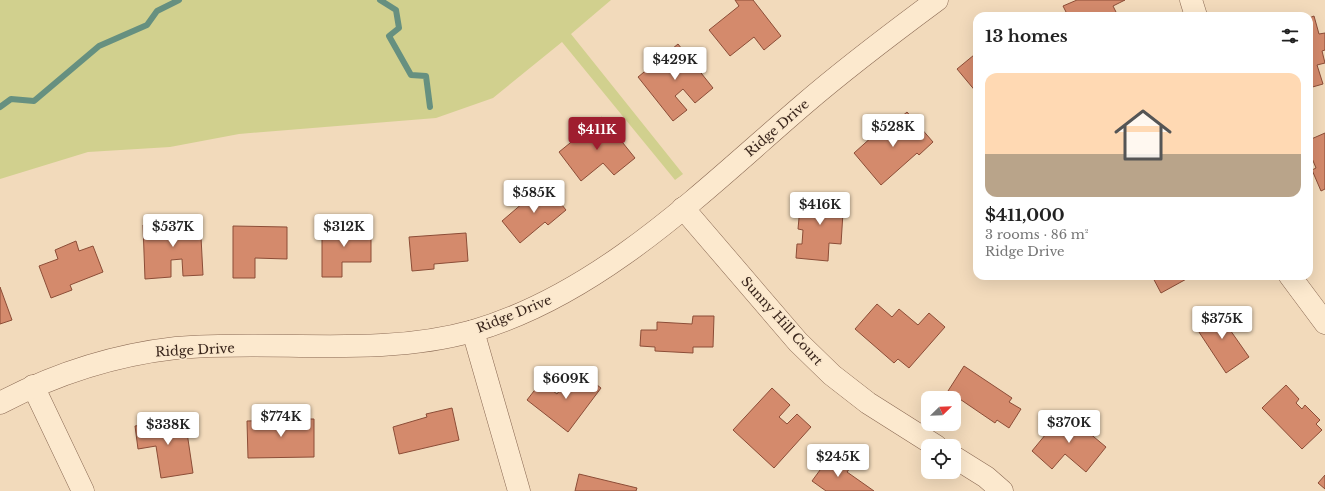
<!DOCTYPE html>
<html lang="en">
<head>
<meta charset="utf-8">
<style>
  :root { --surface:#fff; --page:#f6f6f6; --text:#222; --muted:#767676; --accent:#9f1d2f }
  body { margin:0; font-family:"Libre Baskerville",serif; background:var(--page); color:var(--text); height:100vh; display:flex; flex-direction:column; font-size:15px; white-space:nowrap }
  * { box-sizing:border-box; margin:0 }
  p { font-size:13px; color:var(--muted) }
  .icon { flex:none; width:22px; height:22px; fill:none; stroke:currentColor; stroke-width:2; stroke-linecap:round; stroke-linejoin:round }
  .map { position:relative; flex:1; overflow:hidden }
  .side { position:absolute; left:973px; top:12px; width:340px; height:268px; display:flex; flex-direction:column; background:var(--surface); border-radius:12px; box-shadow:0 4px 16px #0002 }
  .side>* { flex:none }
  .needle { width:26px; rotate:67deg }
  .fabs { position:absolute; left:921px; top:391px; display:grid; gap:8px }
  .fabs a { display:grid; place-items:center; width:40px; height:40px; border-radius:8px; background:var(--surface); box-shadow:0 4px 16px #0002; font-size:20px }
  .price { position:absolute; translate:-50% -34px; padding:0 9px; border-radius:4px; background:#fff; color:#222; font-size:13px; line-height:26px; filter:drop-shadow(0 1px 2px #0008) }
  .price::after { content:''; position:absolute; left:50%; top:24px; width:12px; height:9px; margin-left:-6px; background:inherit; clip-path:polygon(0 0,100% 0,50% 100%) }
  .price.current { background:var(--accent); color:#fff }
  ul { padding:0; list-style:none }
  li { display:grid; align-content:center; gap:8px; height:212px; padding:0 12px }
  li span { display:grid; place-items:center; height:124px; border-radius:12px; color:#555 }
  li>.icon { margin-inline-start:auto }
  span .icon { width:72px; height:72px; fill:#fffc; stroke-width:1 }
  li b { font-size:17px }
  h2 { display:flex; justify-content:space-between; align-items:center; height:48px; padding:0 12px; font-size:17px }
  .map>svg:first-child { display:block }
</style>
</head>
<body>
<div class="map">
<svg width="1325" height="491" viewBox="0 0 1325 491">
  <rect width="100%" height="100%" fill="#f2dabb"/>
  <path fill="#d1d08e" d="M0,0H611L571,34L683,174L675,180L562,42L493,98L436,118L239,134L170,147L88,152L0,179Z"/>
  <g fill="none" stroke-linecap="round" stroke-linejoin="round">
    <g stroke="#669080" stroke-width="6">
      <path d="M380,0L396,10L399,28L389,36L411,75L426,76L430,107"/>
      <path d="M0,107L11,99L34,101L99,46L147,25L157,11L179,0"/>
    </g>
  </g>
  <g fill="#d48a6c" stroke="#8c4d37">
    <path d="M735,0H753L781,36L764,50L754,37L730,56L709,30L739,6Z"/>
    <path d="M1077,0H1125L1113,6L1118,16H1068L1063,6Z"/>
    <path d="M1314,16L1319,34L1325,33V50L1322,51L1325,63L1317,65L1323,84L1309,88V18Z"/>
    <path d="M678,44L713,88L695,103L683,89L675,96L687,110L673,121L638,77Z"/>
    <path d="M974,55L977,58V93L957,69Z"/>
    <path d="M907,112L933,142L919,155L917,153L881,185L854,153L883,127L886,130Z"/>
    <path d="M602,117L635,158L614,175L603,163L581,181L559,152Z"/>
    <path d="M1325,133V189L1321,191L1312,170L1316,168L1309,151V140Z"/>
    <path d="M545,184L566,210L548,225L545,222L520,243L502,221Z"/>
    <path d="M807,194L844,197L841,244L829,243L828,261L796,258L797,244H802L803,230L798,229L800,207L806,208Z"/>
    <path d="M200,218L203,275L183,276L182,259L171,260V277L145,279L143,225L182,223V219Z"/>
    <path d="M233,226L287,227V259L255,258V278H233Z"/>
    <path d="M322,227L371,228V262H342V277H322Z"/>
    <path d="M466,233L468,261L434,264V269L412,271L409,237Z"/>
    <path d="M76,241L79,251L93,246L103,272L70,285L72,290L51,298L39,266L58,259L55,250Z"/>
    <path d="M1152,276H1190V277L1161,293Z"/>
    <path d="M0,287L12,320L0,324Z"/>
    <path d="M877,304L892,317L899,309L918,325L929,313L945,327L909,368L898,359L894,363L855,329Z"/>
    <path d="M1221,308L1233,324L1228,327L1249,357L1226,373L1195,326Z"/>
    <path d="M693,316H714L713,347H693V353L655,351V347L640,346L641,330H657V322L692,324Z"/>
    <path d="M964,366L1012,398L1009,402L1021,409L1009,428L997,420L995,423L948,391Z"/>
    <path d="M576,369L601,388L568,432L527,400L541,382L557,394Z"/>
    <path d="M1286,385L1299,399L1296,403L1302,409L1305,405L1320,420L1316,424L1322,430L1302,449L1262,408Z"/>
    <path d="M772,388L790,405L779,417L787,424L797,414L811,427L774,468L733,430Z"/>
    <path d="M452,408L459,440L399,454L393,427L427,417L426,414Z"/>
    <path d="M1064,412L1106,447L1086,472L1065,454L1052,469L1032,451Z"/>
    <path d="M288,416H303V419H314V457L248,458L247,421L288,420Z"/>
    <path d="M185,419L193,473L161,478L156,446L138,449L135,426Z"/>
    <path d="M831,455L850,468L847,472L874,491H826L812,481Z"/>
    <path d="M579,474L637,488L636,491H575Z"/>
    <path d="M1325,475V489L1318,483Z"/>
  </g>
  <g fill="none" stroke-linecap="round" stroke-linejoin="round">
    <g stroke="#8a6953" stroke-width="23">
      <g id="minor">
        <path d="M1191,0L1196,16"/>
        <path d="M683,208L798,342L832,375L868,403L936,446"/>
        <path d="M1290,276L1325,323"/>
        <path d="M473,331L519,491"/>
        <path d="M33,386L83,491"/>
        <path d="M0,403C55,374 114,355 176,348C274,339 377,358 473,331C601,294 704,190 803,105C846,68 891,34 937,0"/>
        <path d="M954,457L986,477L1002,491"/>
      </g>
    </g>
    <use href="#minor" stroke="#fce9ce" stroke-width="22"/>
  </g>
  <g text-anchor="middle" dominant-baseline="central" stroke-width="3" stroke-linejoin="round" paint-order="stroke">
    <g font-size="13" fill="#38241a" stroke="#f9e6cb">
      <text transform="translate(777 128) rotate(-41)">Ridge Drive</text>
      <text transform="translate(514 314) rotate(-22)">Ridge Drive</text>
      <text transform="translate(782 321) rotate(48)">Sunny Hill Court</text>
      <text transform="translate(195 350) rotate(-3)">Ridge Drive</text>
    </g>
  </g>
</svg>
<div class="fabs">
<a><svg class="needle" viewBox="-14 -14 28 28"><path d="M0-13l5 13h-10z" fill="#e53935"/><path d="M0 13l5-13h-10z" fill="#767676"/></svg></a>
<a><svg class="icon" aria-label="locate" viewBox="0 0 24 24"><circle cx="12" cy="12" r="6"/><path d="M12 2v4M12 18v4M2 12h4M18 12h4"/></svg></a>
</div>
<b class="price" style="left:675px;top:81px">$429K</b>
<b class="price" style="left:893px;top:148px">$528K</b>
<b class="price current" style="left:597px;top:151px">$411K</b>
<b class="price" style="left:534px;top:214px">$585K</b>
<b class="price" style="left:820px;top:226px">$416K</b>
<b class="price" style="left:173px;top:248px">$537K</b>
<b class="price" style="left:344px;top:248px">$312K</b>
<b class="price" style="left:1222px;top:340px">$375K</b>
<b class="price" style="left:566px;top:400px">$609K</b>
<b class="price" style="left:281px;top:438px">$774K</b>
<b class="price" style="left:1069px;top:444px">$370K</b>
<b class="price" style="left:168px;top:446px">$338K</b>
<b class="price" style="left:838px;top:478px">$245K</b>
<section class="side">
<h2>13 homes<svg class="icon" aria-label="filters" viewBox="0 0 24 24"><path d="M4 7h16M4 17h16"/><circle cx="9" cy="7" r="2"/><circle cx="15" cy="17" r="2"/></svg></h2>
<ul>
<li><span style="background:linear-gradient(#ffd9b3 65%,#b9a48a 0)"><svg class="icon" aria-label="home" viewBox="0 0 24 24"><path d="M3 11l9-7 9 7M6 9v11h12V9"/></svg></span><div><b>$411,000</b><p>3 rooms · 86 m²</p><p>Ridge Drive</p></div></li>
</ul>
</section>
</div>
</body>
</html>
